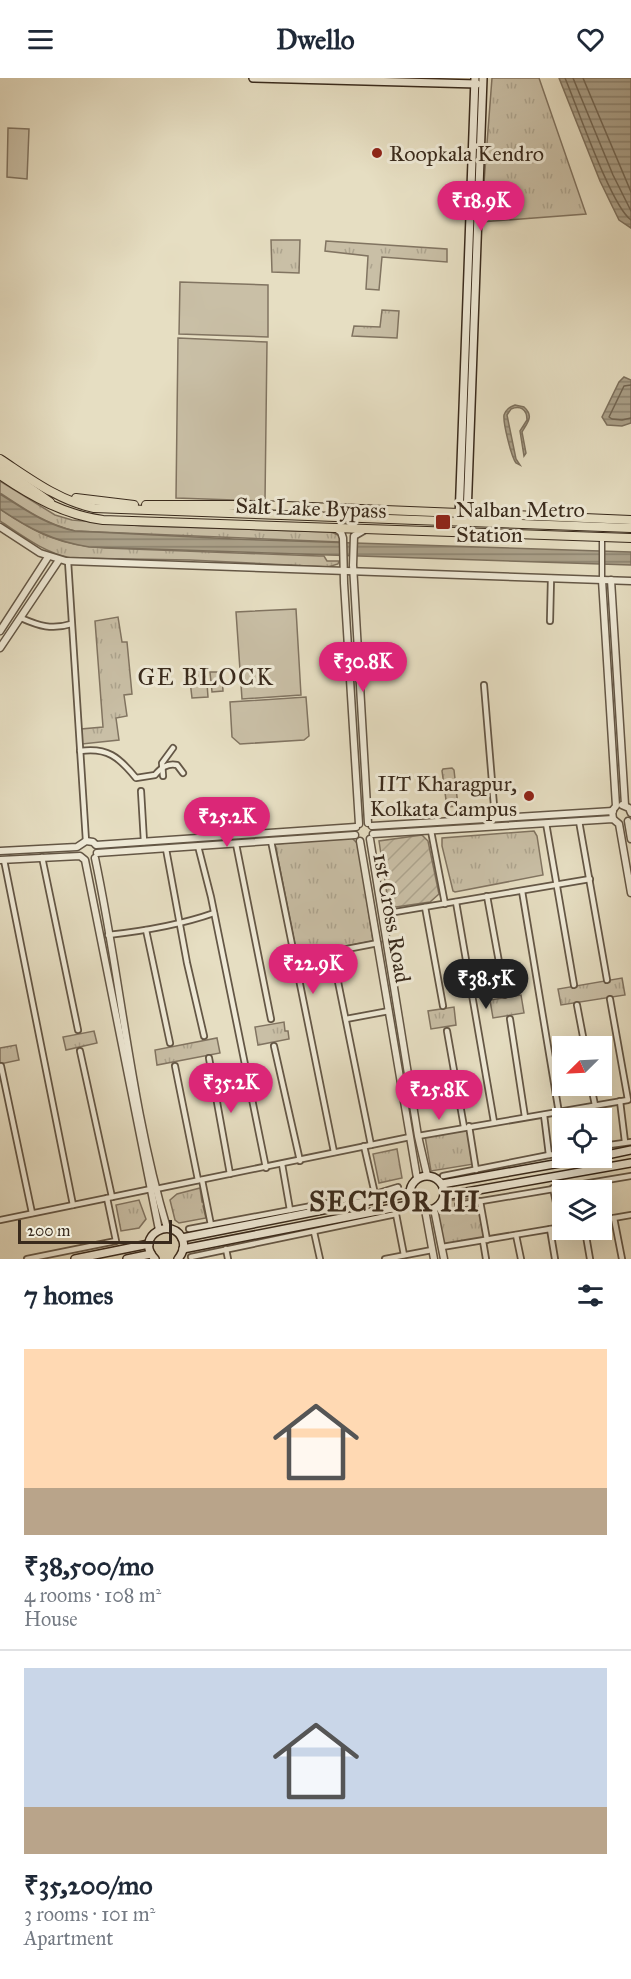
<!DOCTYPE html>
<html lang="en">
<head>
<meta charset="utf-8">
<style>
  :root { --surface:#fff; --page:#f2f2f3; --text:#1f2937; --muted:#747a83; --line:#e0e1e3; --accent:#db2777 }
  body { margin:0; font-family:"IM FELL Great Primer",serif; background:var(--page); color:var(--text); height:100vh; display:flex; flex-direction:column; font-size:22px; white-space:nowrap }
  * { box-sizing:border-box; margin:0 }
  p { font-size:20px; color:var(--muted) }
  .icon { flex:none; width:33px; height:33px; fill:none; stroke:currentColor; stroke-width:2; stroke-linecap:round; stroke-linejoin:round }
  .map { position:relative; height:1181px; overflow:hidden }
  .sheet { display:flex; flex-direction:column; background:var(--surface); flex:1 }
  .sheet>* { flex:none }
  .needle { width:39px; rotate:246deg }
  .controls { position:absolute; left:552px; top:958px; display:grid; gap:12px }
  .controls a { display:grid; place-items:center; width:60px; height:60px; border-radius:0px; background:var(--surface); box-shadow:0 6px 24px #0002; font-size:30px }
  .scale { position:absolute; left:18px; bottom:15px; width:154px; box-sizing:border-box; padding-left:6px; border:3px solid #392a1c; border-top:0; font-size:16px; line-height:21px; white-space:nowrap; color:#392a1c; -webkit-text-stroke:4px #efead7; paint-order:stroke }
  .price { position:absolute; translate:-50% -51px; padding:0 14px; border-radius:21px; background:var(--accent); color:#fff; font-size:20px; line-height:39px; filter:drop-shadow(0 2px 3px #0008) }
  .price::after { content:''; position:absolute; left:50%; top:36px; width:18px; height:14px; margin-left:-9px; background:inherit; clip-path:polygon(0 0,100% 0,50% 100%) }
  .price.active { background:#222; color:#fff }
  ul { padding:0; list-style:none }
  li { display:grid; align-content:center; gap:12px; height:318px; padding:0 24px }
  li+li { border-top:2px solid var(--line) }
  li span { display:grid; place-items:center; height:186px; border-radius:0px; color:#555 }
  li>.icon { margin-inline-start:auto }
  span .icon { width:108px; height:108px; fill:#fffc; stroke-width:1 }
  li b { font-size:26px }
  h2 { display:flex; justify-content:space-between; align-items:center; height:72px; padding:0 24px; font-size:26px }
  header { display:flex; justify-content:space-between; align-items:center; height:78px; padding:0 24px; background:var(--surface); font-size:27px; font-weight:800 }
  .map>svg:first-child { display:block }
</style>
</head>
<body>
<header><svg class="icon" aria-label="menu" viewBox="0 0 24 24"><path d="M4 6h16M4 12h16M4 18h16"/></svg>Dwello<svg class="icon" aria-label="heart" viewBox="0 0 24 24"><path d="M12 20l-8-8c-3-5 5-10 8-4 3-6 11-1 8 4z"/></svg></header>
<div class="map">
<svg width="631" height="1181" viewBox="0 0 631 1181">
  <defs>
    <pattern id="grass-tufts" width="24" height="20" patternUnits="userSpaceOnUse" patternTransform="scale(1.5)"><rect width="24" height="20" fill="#c9bfa6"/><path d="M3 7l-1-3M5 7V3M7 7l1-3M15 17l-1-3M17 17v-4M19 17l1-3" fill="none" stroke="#ada48e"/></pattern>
    <pattern id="garden-furrows" width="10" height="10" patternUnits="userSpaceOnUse" patternTransform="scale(1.5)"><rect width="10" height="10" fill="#c9bfa6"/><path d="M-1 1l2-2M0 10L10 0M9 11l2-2" fill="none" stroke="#ada48e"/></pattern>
    <pattern id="water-rules" width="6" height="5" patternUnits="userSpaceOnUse" patternTransform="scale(1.5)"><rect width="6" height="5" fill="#aba18a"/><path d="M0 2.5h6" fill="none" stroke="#8c8370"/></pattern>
  </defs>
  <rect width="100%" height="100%" fill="#e6dec2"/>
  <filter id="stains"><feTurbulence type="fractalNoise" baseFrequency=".00333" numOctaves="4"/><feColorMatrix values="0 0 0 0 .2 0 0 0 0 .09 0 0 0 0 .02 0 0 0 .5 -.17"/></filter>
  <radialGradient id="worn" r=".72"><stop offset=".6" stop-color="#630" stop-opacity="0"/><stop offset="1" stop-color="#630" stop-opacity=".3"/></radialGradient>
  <g fill="url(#grass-tufts)" stroke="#817461" stroke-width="1.5">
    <path d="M492,0H539L586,136L481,144Z"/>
    <path d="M271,162H300L299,195L272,194Z"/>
    <path d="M326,163L447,171V184L382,179L379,212L366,211L368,178L325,173Z"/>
    <path d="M382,232L399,233L397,260L352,258L354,248L380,249Z"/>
    <path d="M0,403L55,437L72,442L143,448L331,454L338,457L341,461L340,464L75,453C46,446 24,431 0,415Z"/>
    <path d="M0,431C37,456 60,467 105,470L319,478H324L327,483H339L338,486L328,489L190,482L71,480C43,474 23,458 0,443Z"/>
    <path d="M118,539L122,564H127L132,616L124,617L127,638L116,640L119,662L82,666L81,651L103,649L95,543Z"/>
    <path d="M452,690L454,692L458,728L447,729L442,693L443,691Z"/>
    <path d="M534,753L537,758L543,797L455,814L453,813L442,768V760Z"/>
    <path d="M352,760L358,766L373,863L297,877L275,766Z"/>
    <path d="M622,900L625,917L561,927L558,911Z"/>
    <path d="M521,917L524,935L493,940L490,922Z"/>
    <path d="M454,929L456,947L431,951L428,933Z"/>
    <path d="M284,944L285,953H288L289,961L258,967L255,949Z"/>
    <path d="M94,953L97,965L66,972L63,959Z"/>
    <path d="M217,960L220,975L157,987L155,972Z"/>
    <path d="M16,967L19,982L0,986V970Z"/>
    <path d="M468,1051L474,1086L431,1093L425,1058Z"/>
    <path d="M397,1071L402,1100L379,1105L373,1076Z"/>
    <path d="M200,1110L202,1124H206V1127L203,1128L206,1140L179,1145L175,1142L170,1122L177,1116Z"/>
    <path d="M477,1119L484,1161L444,1168L437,1133L447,1123Z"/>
    <path d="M139,1122L146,1141L139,1150L121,1153L116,1127Z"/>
  </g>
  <g fill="url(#garden-furrows)" stroke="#817461" stroke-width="1.5">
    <path d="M244,724L247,744L239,745L238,726Z"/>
    <path d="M422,757L428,763L439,816L430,824L389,830L379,763Z"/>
  </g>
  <g fill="#c9bfa6" stroke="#817461" stroke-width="1.5">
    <path d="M8,50L29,51L27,101L7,99Z"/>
    <path d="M180,204L268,207V259L179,256Z"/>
    <path d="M178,260L267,264L265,423L176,420Z"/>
    <path d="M296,531L301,617L242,621L236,534Z"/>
    <path d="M206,592L208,619L192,620L189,594Z"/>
    <path d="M210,594H222L223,613L212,614Z"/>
    <path d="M306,619L309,658L304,662L240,666L232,659L230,624Z"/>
  </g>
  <g fill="url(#water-rules)" stroke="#7d715e" stroke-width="1.5">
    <path d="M559,0H631V150L619,142L600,103Z"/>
    <path d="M624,299L631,302V345L622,348L607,347L602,339L619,304Z"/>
    <path d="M515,327L524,329C534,338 528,344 522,354L526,375L524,378L520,353L527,342C527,331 520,327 511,331L507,337L516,381L520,387L516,385C511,378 503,345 504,337C506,331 510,329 515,327Z"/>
    <path d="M0,416C24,431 46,447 75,453L234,461L631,474V487L89,469C53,463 30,451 0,431Z"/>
  </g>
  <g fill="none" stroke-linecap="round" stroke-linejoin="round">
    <g stroke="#726653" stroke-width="1.5">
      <path d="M565,0C577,28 611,128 631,142"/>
      <path d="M573,0L613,97L631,133"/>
      <path d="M583,0L631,114"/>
      <path d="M631,307L624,308L609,339L612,341L622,342L631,340"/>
    </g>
    <g stroke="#645746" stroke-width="7">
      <path id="pedestrian" d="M602,458V502"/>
    </g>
    <g stroke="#645746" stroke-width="8">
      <g id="minor">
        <path d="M68,483L86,763"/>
        <path d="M21,540C39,548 52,552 71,546"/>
        <path d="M550,543L551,500"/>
        <path d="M484,607L495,740"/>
        <path d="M80,673C107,669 119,679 136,700L155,697C161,690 167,685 177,687L183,695"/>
        <path d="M163,698L162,685L173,670"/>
        <path d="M141,713L144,764"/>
        <path d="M579,743L607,902"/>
        <path d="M546,745L574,907"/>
        <path d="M431,753L445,826"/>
        <path d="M271,763L334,1074"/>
        <path d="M236,766L271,941"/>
        <path d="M198,768L211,819L266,1090"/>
        <path d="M166,771L187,885L204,958"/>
        <path d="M42,779L78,952"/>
        <path d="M4,782L73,1127"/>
        <path d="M522,813L559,1035"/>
        <path d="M487,818L505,917"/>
        <path d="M456,824L494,1044"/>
        <path d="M425,829L443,928"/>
        <path d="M383,836L590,801"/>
        <path d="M146,852L170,965"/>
        <path d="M108,857C144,853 180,847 214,835"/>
        <path d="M332,874L371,1067"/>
        <path d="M295,881L378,865"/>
        <path d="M577,927L585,969"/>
        <path d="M346,941L389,933"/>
        <path d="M510,941L525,1039"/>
        <path d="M447,953L464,1049"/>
        <path d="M274,968L300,1083"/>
        <path d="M80,973L112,1119"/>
        <path d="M209,980L230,1096"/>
        <path d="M1,988L32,1135"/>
        <path d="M175,988L198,1102"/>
        <path d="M591,1008L595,1027"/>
        <path d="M620,1023L625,1064"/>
        <path d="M544,1037L549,1077L562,1075"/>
        <path d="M469,1048L476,1092"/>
        <path d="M418,1058L628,1022L610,921"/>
        <path d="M364,1068L375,1116"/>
        <path d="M602,1068L631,1064"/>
        <path d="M282,1086L290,1132"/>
        <path d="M443,1098L549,1077"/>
        <path d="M202,1102L211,1147"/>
        <path d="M553,1110L561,1149"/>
        <path d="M156,1111L410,1059"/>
        <path d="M480,1123L487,1162"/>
        <path d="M458,1127L631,1098"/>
        <path d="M614,1140L622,1181"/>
        <path d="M0,1142L151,1111"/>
        <path d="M602,1142L631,1137"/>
        <path d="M189,1151L375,1116L398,1109"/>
        <path d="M550,1151L555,1181"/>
        <path d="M585,1152L590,1181"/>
        <path d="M314,1154L320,1181"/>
        <path d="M516,1157L521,1181"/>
        <path d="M483,1163L486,1181"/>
        <path d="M442,1169L562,1149"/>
        <path d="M226,1171L228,1181"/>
        <path d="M191,1179L396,1136L404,1177"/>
        <path d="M27,1181L116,1163L107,1120"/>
        <path d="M385,1181L432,1172"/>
      </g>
    </g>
    <g stroke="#645746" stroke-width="9">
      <g id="tertiary">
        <path d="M0,449L40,475L66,483L631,503"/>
        <path d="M335,450L341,454L343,460L344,505L359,746"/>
        <path d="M366,451L354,458L353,487L368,745"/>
        <path d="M602,502L616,728L612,733L613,741"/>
        <path d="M611,502L625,727"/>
        <path d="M0,553L48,479"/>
        <path d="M0,570L59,482"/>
        <path d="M622,727L629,730L631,735"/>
        <path d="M628,743L631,761"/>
        <path d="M372,748L613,733"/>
        <path d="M373,756L613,741L619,746L631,815"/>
        <path d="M370,761L418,1058L427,1097"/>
        <path d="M360,763L417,1100"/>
        <path d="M0,773L77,769L86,763L93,764L96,767L356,749"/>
        <path d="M97,775L355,757"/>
        <path d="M95,780C121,902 131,1030 167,1150"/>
        <path d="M0,782L80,778L85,782L159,1152"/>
        <path d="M434,1131L444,1181"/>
        <path d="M425,1132L434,1181"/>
      </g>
    </g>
    <g stroke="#392a1c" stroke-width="10">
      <g id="secondary">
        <path d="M253,0L477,6"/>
        <path d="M467,438L483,0"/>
        <path d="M459,441L475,0"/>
        <path d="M602,1078L631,1072"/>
        <circle cx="427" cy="1115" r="17"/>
        <path d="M442,1106L588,1080"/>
        <path d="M444,1118L631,1085"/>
        <path d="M182,1160L409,1115"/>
        <path d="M183,1171L413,1126"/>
        <path d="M75,1181L149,1166"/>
        <path d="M127,1181L151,1176"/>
        <path d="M155,1181C133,1158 174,1136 183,1163C185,1170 182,1176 178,1181"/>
      </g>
    </g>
    <g stroke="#392a1c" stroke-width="10">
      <g id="primary">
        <path d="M0,381C29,400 59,423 94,430L631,450"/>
        <path d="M0,389L50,424"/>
        <path d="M0,397C32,419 65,437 103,442L631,460"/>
        <path d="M76,420L134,427"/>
        <path d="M146,427H261L459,435"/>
        <path d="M468,435L631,442"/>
      </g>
    </g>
    <use href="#pedestrian" stroke="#efead7" stroke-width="4"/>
    <use href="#minor" stroke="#efead7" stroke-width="4.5"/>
    <use href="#tertiary" stroke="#efead7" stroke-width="6"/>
    <use href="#secondary" stroke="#efead7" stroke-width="7"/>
    <use href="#primary" stroke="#e6dec2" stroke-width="8"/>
  </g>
  <g fill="#8f2418" stroke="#efead7" stroke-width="2">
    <circle cx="377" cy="75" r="6"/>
    <rect x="435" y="436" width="16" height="16" rx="3"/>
    <circle cx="529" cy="718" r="6"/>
  </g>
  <g text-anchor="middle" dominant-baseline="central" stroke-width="6" stroke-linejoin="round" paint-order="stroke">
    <g font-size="22" fill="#392a1c" stroke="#efead7" text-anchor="start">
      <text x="389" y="75">Roopkala Kendro</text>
      <text x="456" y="431">Nalban Metro<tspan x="456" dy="25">Station</tspan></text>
      <text x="517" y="705" text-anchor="end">IIT Kharagpur,<tspan x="517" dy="25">Kolkata Campus</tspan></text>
    </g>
    <g font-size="22" fill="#392a1c" stroke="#efead7">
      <text transform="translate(311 430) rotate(2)">Salt Lake Bypass</text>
      <text transform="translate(392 840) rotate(80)">1st Cross Road</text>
    </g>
    <g font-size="24" letter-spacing="1.5" fill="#392a1c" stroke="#efead7">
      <text x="206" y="599">GE BLOCK</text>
    </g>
    <g font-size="28" font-weight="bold" letter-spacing="1.5" fill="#392a1c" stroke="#efead7">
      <text x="395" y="1123">SECTOR III</text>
    </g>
  </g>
  <rect width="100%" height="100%" filter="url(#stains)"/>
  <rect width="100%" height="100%" fill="url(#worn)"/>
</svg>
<div class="controls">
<a><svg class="needle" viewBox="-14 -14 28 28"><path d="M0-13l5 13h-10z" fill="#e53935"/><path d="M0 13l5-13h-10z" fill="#747a83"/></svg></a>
<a><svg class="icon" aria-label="locate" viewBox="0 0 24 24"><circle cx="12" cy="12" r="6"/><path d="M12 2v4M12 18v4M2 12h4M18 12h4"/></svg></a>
<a><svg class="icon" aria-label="layers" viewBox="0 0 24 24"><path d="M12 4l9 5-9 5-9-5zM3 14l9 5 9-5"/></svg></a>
</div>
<div class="scale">200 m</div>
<b class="price" style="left:481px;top:154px">₹18.9K</b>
<b class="price" style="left:363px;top:615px">₹30.8K</b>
<b class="price" style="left:227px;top:770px">₹25.2K</b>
<b class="price" style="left:313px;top:917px">₹22.9K</b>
<b class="price active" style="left:486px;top:932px">₹38.5K</b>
<b class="price" style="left:231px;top:1036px">₹35.2K</b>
<b class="price" style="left:439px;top:1043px">₹25.8K</b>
</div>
<section class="sheet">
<h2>7 homes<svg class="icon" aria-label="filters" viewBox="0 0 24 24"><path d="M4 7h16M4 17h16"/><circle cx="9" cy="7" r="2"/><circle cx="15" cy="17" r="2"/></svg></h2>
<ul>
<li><span style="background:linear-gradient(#ffd9b3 75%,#b9a48a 0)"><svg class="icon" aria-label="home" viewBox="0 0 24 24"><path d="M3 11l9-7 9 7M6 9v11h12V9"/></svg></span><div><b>₹38,500/mo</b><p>4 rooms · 108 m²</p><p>House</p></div></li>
<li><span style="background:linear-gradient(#c9d6e8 75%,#b9a48a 0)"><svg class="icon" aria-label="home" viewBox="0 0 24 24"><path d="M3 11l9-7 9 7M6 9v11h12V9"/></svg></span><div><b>₹35,200/mo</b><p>3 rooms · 101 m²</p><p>Apartment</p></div></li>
</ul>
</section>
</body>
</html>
